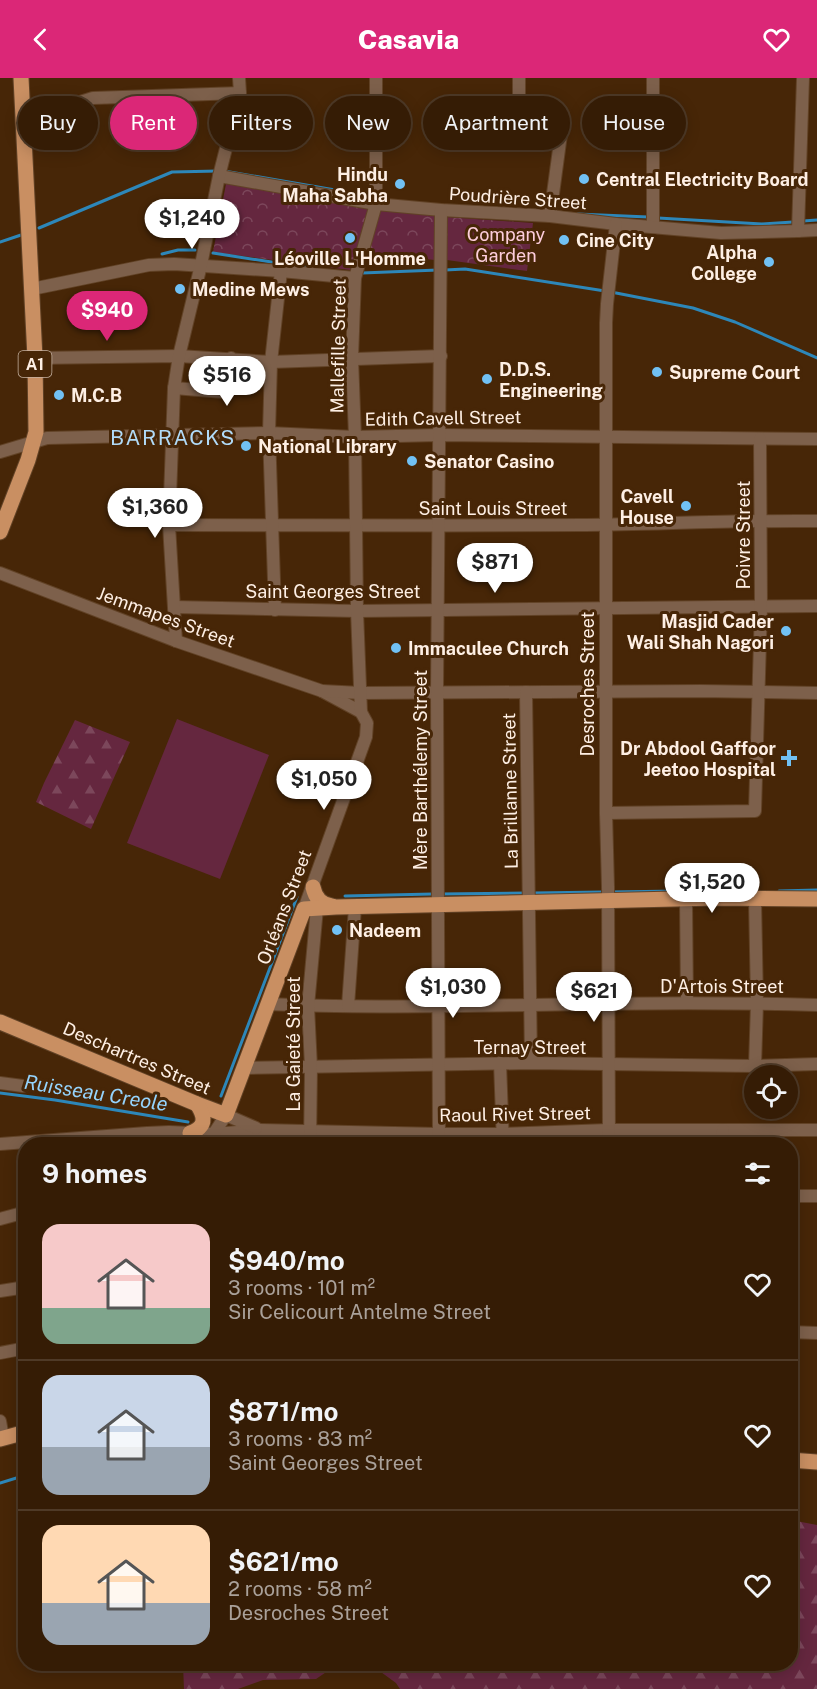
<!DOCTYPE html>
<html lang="en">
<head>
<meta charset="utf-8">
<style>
  :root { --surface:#351c05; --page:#402913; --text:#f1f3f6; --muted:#aaa19a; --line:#4f3a27; --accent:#db2777 }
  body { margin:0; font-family:"Public Sans",sans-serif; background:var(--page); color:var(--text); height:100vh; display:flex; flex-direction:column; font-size:22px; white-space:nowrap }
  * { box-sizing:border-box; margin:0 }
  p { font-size:20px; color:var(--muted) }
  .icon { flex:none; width:33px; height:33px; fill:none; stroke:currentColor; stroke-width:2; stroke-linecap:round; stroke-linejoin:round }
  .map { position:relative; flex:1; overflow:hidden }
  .panel { position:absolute; left:18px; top:1059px; width:780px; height:534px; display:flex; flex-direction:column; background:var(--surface); border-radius:24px; box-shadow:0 3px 15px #0003,0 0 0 2px var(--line) }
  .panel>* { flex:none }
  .guide { position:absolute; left:18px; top:18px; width:782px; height:54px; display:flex; gap:12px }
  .fabs { position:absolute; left:744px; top:987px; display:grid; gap:12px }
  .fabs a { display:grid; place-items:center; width:54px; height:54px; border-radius:50%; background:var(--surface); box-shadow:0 3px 15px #0003,0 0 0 2px var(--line); font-size:30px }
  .price { position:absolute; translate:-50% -51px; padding:0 14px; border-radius:21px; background:#fff; color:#222; font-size:20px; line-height:39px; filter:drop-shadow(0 2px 3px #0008) }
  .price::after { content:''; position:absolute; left:50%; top:36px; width:18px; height:14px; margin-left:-9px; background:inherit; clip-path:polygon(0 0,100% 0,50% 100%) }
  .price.on { background:var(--accent); color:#fff }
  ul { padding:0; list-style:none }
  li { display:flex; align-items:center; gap:18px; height:150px; padding:0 24px }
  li+li { border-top:2px solid var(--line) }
  li span { display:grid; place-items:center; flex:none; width:168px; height:120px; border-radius:18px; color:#555 }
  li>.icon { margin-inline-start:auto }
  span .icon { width:72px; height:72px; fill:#fffc; stroke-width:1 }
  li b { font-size:26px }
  h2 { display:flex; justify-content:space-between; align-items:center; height:72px; padding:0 24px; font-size:26px }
  .chip { padding:0 21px; border-radius:27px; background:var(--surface); box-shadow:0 3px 15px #0003,0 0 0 2px var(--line); font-size:21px; line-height:54px }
  .chip.on { background:var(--accent); color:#fff }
  header { display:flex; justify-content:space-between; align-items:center; height:78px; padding:0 24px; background:var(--accent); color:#fff; font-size:27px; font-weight:800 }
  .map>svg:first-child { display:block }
</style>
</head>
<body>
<header><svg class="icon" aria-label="back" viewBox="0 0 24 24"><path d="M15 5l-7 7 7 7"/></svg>Casavia<svg class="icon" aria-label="heart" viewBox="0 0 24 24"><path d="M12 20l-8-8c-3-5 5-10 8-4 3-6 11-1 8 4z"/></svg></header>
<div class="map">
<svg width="817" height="1611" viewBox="0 0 817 1611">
  <defs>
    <pattern id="forest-firs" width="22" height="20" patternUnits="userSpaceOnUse" patternTransform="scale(1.5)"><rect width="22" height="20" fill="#65273f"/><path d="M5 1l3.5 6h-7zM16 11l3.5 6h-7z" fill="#7c475b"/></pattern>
    <pattern id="park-crowns" width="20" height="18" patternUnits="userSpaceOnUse" patternTransform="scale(1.5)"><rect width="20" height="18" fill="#65273f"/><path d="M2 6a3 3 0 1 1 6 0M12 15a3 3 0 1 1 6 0" fill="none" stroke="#7c475b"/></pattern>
  </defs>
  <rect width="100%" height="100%" fill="#472607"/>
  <g fill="url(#forest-firs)">
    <path d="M75,642L130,664L91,751L36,724L44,705Z"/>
    <path d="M791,1442L817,1447V1611H400L396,1605L370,1586H790Z"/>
    <path d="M183,1586H343H338L316,1601L263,1602L238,1611H184Z"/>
  </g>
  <g fill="url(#park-crowns)">
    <path d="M226,106L369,129L350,192L213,174Z"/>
    <path d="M380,131L437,137L435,182L367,175Z"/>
    <path d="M446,139L533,145L527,193L447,182Z"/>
  </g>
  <path fill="#65273f" d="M177,641L269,677L220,801L127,765Z"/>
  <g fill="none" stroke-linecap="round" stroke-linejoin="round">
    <g stroke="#2d87b9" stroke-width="3">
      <path d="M224,93L370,118"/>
      <path d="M578,136L648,139"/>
      <path d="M658,140L762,146L793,144"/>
      <path d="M803,143L817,142"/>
      <path d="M39,150L172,94L218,93"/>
      <path d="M0,164L21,157"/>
      <path d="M213,175L310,190"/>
      <path d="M162,176L178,172H195"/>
      <path d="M445,192L465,191L605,213"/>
      <path d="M362,195L438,192"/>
      <path d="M611,214L693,230L735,244L817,280"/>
      <path d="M743,813H753"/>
      <path d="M779,813L817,812"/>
      <path d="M611,814L679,813"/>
      <path d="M533,815L604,814"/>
      <path d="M440,816L526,815"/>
      <path d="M345,818L433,816"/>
      <path d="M0,1015L55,1022L188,1044"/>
      <path d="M221,1018L297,819"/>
      <path d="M0,1405L26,1397"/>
    </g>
    <g stroke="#614226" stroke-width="14">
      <g id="minor">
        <path d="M519,0V26L516,44L562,49L550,138"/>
        <path d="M653,0V149"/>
        <path d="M23,42L93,20L240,15"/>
        <path d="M219,98L376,126L441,132L550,138L616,146L721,155L798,153L817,152"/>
        <path d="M798,153L803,0"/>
        <path d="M32,211L149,187L174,186L281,193L355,200"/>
        <path d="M35,280L179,278L271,284L441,278"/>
        <path d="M174,310L224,314L230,306L231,280"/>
        <path d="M0,374L47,360L269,355L355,359L439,357L817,361"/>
        <path d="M169,447C308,447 447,448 586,447C663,446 740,442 817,443"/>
        <path d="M0,495L176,563L322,613L361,634"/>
        <path d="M174,529L357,533L817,528"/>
        <path d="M275,532L269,355L271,284L281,193"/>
        <path d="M176,563L169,447L174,310L179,278L201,187L219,98L240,15L239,0"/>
        <path d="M322,613L361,615L700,613L817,615"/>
        <path d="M526,614L531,985"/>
        <path d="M606,735L755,733L761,529L760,361"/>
        <path d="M686,821L687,925"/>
        <path d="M755,821L757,925L755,988"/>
        <path d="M304,831L366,659L367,645L361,634L357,533L355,359L352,280L355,200L376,126V0"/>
        <path d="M267,926C355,930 443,928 531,927C626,925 722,924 817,927"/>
        <path d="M348,928L355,829"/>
        <path d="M500,985L503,1066"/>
        <path d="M243,990L531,985L755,988L817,986"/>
        <path d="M0,1005L23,1008"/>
        <path d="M0,1066L147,1055L169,1054L215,1056L260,1052L439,1056H503L608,1052H817"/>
        <path d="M207,1066L226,1037L256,1050"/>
        <path d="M310,1066L311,989L308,928L317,830"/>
        <path d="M439,1066L437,615L441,132"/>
        <path d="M609,1066L608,809L606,735V245L607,226L616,146"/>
        <path d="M722,1066L723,1052"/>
        <path d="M790,1118H817"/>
        <path d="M0,1141L26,1134"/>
        <path d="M0,1213L26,1209"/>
        <path d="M790,1254L817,1255"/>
        <path d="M0,1275L26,1270"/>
        <path d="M0,1343L3,1360"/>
      </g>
    </g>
    <g stroke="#614226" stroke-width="17">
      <g id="major">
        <path d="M0,454L28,382L36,354L35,280L21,0"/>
        <path d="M313,809C315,819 321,827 332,828"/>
        <path d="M0,944L197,1026L226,1037L304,831L336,829L716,820L817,821"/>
        <path d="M190,1055C206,1049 206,1040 197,1026"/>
        <path d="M0,1361L26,1354"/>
        <path d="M790,1382L817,1384"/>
      </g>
    </g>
    <use href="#minor" stroke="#7d604b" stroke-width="12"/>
    <use href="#major" stroke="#c98f62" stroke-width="15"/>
  </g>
  <g fill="#71c1f4" stroke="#472607" stroke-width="2">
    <circle cx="584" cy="101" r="6"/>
    <circle cx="400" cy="106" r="6"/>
    <circle cx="350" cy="160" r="6"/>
    <circle cx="564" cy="162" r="6"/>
    <circle cx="769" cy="184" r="6"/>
    <circle cx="180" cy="211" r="6"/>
    <circle cx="657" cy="294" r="6"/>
    <circle cx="487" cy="301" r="6"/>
    <circle cx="59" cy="317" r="6"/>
    <circle cx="246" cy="368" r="6"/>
    <circle cx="412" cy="383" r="6"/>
    <circle cx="686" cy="428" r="6"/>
    <circle cx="786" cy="553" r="6"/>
    <circle cx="396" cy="570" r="6"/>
    <path d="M786 671h6v6h6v6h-6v6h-6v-6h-6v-6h6z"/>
    <circle cx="337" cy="852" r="6"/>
  </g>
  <g text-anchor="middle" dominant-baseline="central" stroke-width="6" stroke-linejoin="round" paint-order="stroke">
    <rect fill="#472607" stroke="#c7b3a2" stroke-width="1.5" x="18.5" y="273" width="33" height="26" rx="4.5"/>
    <g font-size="16" font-weight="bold" fill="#feefe4">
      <text x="35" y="286">A1</text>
    </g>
    <g font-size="18" font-weight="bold" fill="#feefe4" stroke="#472607" text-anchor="start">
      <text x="388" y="96" text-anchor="end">Hindu<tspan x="388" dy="21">Maha Sabha</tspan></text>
      <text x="596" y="101">Central Electricity Board</text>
      <text x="576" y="162">Cine City</text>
      <text x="757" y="174" text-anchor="end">Alpha<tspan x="757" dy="21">College</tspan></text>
      <text x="350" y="180" text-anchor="middle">Léoville L'Homme</text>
      <text x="192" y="211">Medine Mews</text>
      <text x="499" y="291">D.D.S.<tspan x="499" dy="21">Engineering</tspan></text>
      <text x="669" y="294">Supreme Court</text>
      <text x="71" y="317">M.C.B</text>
      <text x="258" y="368">National Library</text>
      <text x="424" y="383">Senator Casino</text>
      <text x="674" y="418" text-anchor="end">Cavell<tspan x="674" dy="21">House</tspan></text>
      <text x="774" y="543" text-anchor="end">Masjid Cader<tspan x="774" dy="21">Wali Shah Nagori</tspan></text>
      <text x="408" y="570">Immaculee Church</text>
      <text x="776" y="670" text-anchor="end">Dr Abdool Gaffoor<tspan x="776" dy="21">Jeetoo Hospital</tspan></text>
      <text x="349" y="852">Nadeem</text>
    </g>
    <g font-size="18" fill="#feefe4" stroke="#472607">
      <text transform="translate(518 120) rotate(4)">Poudrière Street</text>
      <text transform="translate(338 268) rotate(-89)">Mallefille Street</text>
      <text transform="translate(443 340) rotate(-1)">Edith Cavell Street</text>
      <text x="493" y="430">Saint Louis Street</text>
      <text transform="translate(743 457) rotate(-90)">Poivre Street</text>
      <text x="333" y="513">Saint Georges Street</text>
      <text transform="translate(166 539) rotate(20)">Jemmapes Street</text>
      <text transform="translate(587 606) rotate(-90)">Desroches Street</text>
      <text transform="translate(420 692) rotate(-90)">Mère Barthélemy Street</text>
      <text transform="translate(510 713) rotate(-91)">La Brillanne Street</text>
      <text transform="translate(284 829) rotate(-69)">Orléans Street</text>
      <text x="722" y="908">D'Artois Street</text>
      <text transform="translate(293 966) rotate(-90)">La Gaieté Street</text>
      <text x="530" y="969">Ternay Street</text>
      <text transform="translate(137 980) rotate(23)">Deschartres Street</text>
      <text transform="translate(515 1036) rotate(-1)">Raoul Rivet Street</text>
    </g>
    <g font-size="18" fill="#fdcddc" stroke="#472607">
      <text x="506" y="156">Company<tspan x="506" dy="21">Garden</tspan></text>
    </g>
    <g font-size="20" font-style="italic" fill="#95d3fc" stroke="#472607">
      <text transform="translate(96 1015) rotate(9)">Ruisseau Creole</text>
    </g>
    <g font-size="21" letter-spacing="1.5" fill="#b1dbf8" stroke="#472607">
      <text x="173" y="359">BARRACKS</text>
    </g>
  </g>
</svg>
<div class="fabs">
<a><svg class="icon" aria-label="locate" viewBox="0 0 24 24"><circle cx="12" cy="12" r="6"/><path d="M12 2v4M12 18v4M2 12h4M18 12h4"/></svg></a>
</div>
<b class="price" style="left:192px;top:172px">$1,240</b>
<b class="price on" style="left:107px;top:264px">$940</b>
<b class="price" style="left:227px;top:329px">$516</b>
<b class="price" style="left:155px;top:461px">$1,360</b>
<b class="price" style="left:495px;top:516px">$871</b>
<b class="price" style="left:324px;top:733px">$1,050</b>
<b class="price" style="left:712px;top:836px">$1,520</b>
<b class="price" style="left:453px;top:941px">$1,030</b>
<b class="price" style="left:594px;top:945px">$621</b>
<div class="guide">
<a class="chip">Buy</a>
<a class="chip on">Rent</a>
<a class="chip">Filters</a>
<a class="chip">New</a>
<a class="chip">Apartment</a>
<a class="chip">House</a>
</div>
<section class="panel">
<h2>9 homes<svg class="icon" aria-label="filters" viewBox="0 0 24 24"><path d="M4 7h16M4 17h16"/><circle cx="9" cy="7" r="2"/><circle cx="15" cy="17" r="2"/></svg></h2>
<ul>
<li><span style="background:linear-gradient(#f6c9c9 70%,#7fa58c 0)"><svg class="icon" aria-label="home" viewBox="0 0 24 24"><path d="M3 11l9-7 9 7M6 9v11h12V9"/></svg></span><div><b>$940/mo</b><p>3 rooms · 101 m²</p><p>Sir Celicourt Antelme Street</p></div><svg class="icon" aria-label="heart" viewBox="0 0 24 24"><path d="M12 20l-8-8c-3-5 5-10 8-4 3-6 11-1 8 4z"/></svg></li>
<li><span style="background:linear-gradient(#c9d6e8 60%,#9aa5b1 0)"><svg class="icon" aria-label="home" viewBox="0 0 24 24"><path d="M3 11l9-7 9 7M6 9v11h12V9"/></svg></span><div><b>$871/mo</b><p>3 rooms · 83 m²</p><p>Saint Georges Street</p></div><svg class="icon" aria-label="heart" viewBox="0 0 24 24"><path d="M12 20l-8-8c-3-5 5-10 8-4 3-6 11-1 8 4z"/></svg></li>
<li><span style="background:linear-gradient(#ffd9b3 65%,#9aa5b1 0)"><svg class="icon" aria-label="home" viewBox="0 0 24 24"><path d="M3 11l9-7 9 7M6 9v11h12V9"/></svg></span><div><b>$621/mo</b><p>2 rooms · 58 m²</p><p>Desroches Street</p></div><svg class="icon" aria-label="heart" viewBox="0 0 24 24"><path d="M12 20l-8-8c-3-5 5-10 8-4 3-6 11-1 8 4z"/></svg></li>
</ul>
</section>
</div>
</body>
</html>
